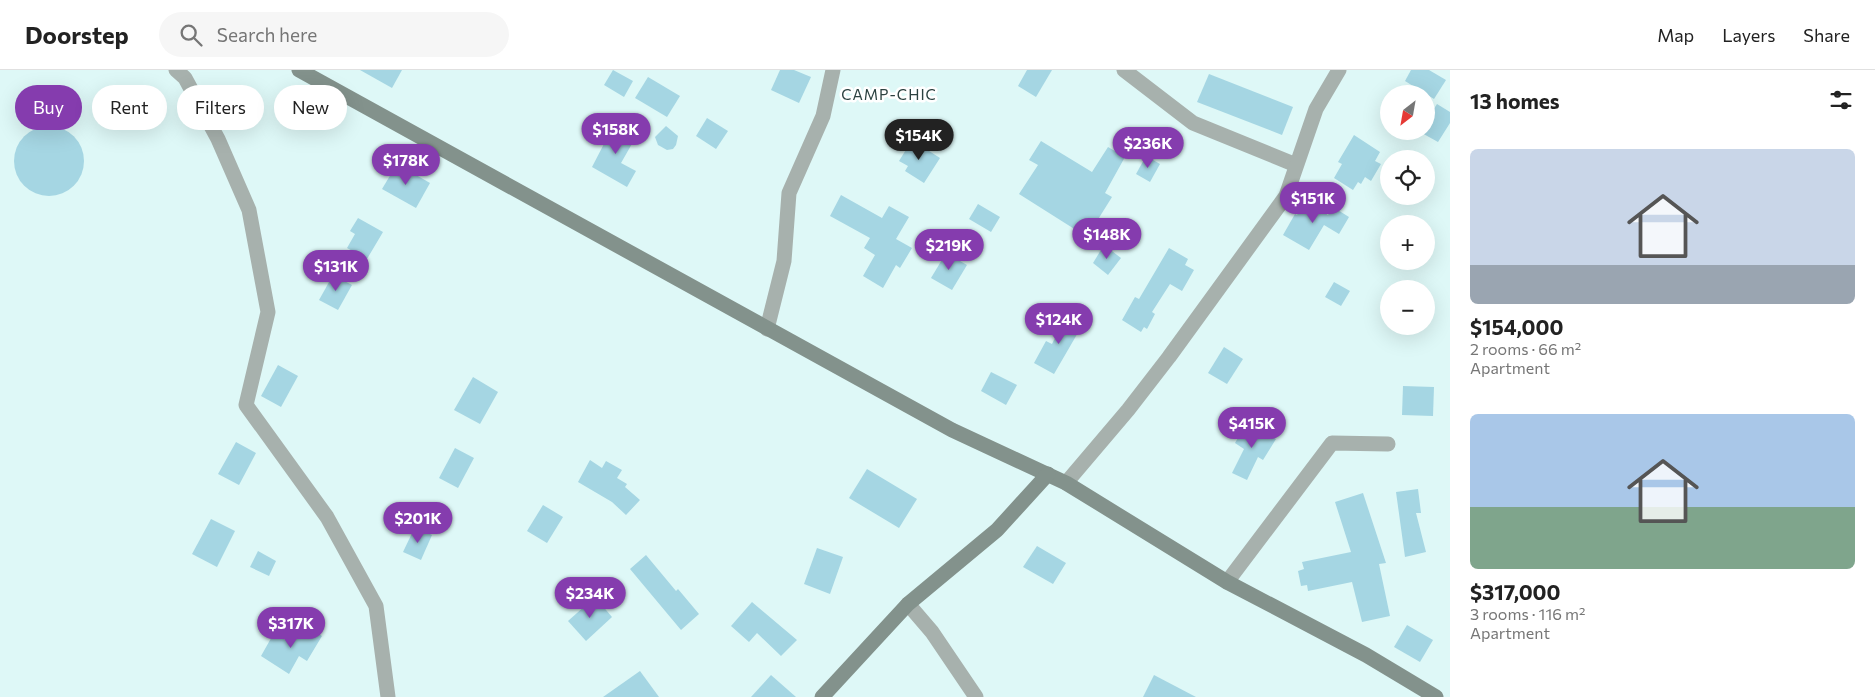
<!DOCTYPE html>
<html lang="en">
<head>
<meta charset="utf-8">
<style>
  :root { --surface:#fff; --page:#f6f6f6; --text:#222; --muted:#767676; --line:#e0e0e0; --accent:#853cae }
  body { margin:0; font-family:Commissioner,sans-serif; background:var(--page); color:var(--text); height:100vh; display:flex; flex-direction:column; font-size:19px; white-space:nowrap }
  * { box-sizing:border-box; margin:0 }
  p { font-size:16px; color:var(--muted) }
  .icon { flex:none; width:28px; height:28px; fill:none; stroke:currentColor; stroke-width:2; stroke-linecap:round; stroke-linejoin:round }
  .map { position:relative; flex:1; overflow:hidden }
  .drawer { display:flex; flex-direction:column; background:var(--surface); width:425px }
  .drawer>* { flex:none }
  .guide { position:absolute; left:15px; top:15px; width:475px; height:45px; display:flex; gap:10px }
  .needle { width:32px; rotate:211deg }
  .fabs { position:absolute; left:1380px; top:15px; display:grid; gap:10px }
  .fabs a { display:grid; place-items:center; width:55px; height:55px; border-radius:50%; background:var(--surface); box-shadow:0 5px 20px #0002; font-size:25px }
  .price { position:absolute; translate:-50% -42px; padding:0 11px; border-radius:18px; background:var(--accent); color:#fff; font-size:16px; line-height:32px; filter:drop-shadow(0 1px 2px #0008) }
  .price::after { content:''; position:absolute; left:50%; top:30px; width:15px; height:11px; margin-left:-8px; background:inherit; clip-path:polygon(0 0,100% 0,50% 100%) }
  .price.current { background:#222; color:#fff }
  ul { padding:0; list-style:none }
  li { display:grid; align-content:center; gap:10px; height:265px; padding:0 20px }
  li span { display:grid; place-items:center; height:155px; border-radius:8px; color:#555 }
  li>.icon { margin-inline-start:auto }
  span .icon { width:90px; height:90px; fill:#fffc; stroke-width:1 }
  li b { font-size:21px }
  h2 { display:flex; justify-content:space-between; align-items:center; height:60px; padding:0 20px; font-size:21px }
  .chip { padding:0 18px; border-radius:22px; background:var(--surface); box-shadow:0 5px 20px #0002; font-size:18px; line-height:45px }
  .chip.current { background:var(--accent); color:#fff }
  header { display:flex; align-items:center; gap:30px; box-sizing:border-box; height:70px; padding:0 25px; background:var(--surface); border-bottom:1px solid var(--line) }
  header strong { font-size:24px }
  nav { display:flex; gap:28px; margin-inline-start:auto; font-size:18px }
  .search { width:350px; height:45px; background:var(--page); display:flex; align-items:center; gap:12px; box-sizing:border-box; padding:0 18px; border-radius:28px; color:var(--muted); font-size:19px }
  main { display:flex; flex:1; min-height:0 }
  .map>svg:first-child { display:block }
</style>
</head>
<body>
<header>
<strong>Doorstep</strong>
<div class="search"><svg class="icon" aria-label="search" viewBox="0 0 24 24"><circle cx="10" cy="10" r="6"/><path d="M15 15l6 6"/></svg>Search here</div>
<nav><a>Map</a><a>Layers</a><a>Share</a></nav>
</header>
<main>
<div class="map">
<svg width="1450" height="627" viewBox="0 0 1450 627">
  <rect width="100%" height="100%" fill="#def8f7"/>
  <g fill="#a5d6e3">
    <path d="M360,0H402L392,18Z"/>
    <path d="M613,0L633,11L624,27L604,15Z"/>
    <path d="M780,0H794L811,7L799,33L771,20Z"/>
    <path d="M1027,0H1052L1036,27L1018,16Z"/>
    <path d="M1411,0H1429L1446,10L1434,29L1405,11Z"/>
    <path d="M1209,4L1293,37L1282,65L1197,32Z"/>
    <path d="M648,7L680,26L667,47L635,28Z"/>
    <path d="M1437,34L1450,42V53L1438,72L1420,62L1426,61V51Z"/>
    <path d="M707,48L728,61L716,79L696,66Z"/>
    <path d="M613,52L637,65L621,93L636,101L627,117L592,97L606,70L604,69Z"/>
    <path d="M666,56L678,66L676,75L673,79L667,80L658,75L655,67Z"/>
    <circle cx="49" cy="91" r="35"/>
    <path d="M1354,65L1380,82L1375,91L1381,94L1371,111L1365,107L1361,114L1358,112L1353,120L1334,108L1342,94L1338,92Z"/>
    <path d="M912,70L940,88L924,113L905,101L908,96L899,91Z"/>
    <path d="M1041,71L1092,102L1108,77L1125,87L1105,123L1112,127L1087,167L1019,124L1038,95L1029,90Z"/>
    <path d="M1146,86L1160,94L1150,112L1136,104Z"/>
    <path d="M397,94L430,113L416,138L382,119Z"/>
    <path d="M841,125L882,148L889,136L909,147L896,169L912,178L900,198L896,195L883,218L863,206L875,185L864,178L870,168L830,146Z"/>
    <path d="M1305,131L1328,145L1333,137L1349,147L1339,164L1324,155L1309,180L1283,165L1295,144L1297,145Z"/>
    <path d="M978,134L1000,147L991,162L969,149Z"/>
    <path d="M358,148L383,162L367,189L347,178L355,164L350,161Z"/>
    <path d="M1104,175L1121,188L1108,205L1093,193Z"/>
    <path d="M1169,178L1188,189L1185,195L1194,200L1182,221L1170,214L1152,242L1155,244L1147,259L1144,257L1141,262L1122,250L1135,227L1139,229Z"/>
    <path d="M946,183L967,195L952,220L931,208Z"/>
    <path d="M333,205L352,215L338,240L319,230Z"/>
    <path d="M1334,212L1350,221L1341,236L1325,227Z"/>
    <path d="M1066,245L1083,254L1054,304L1034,293L1046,271L1052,274Z"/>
    <path d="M1224,277L1243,289L1227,314L1208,303Z"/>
    <path d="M278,295L298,306L281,337L261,326Z"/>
    <path d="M991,302L1017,315L1006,335L981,321Z"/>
    <path d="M473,307L498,322L480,354L454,340Z"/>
    <path d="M1403,316L1434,317L1433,346L1402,345Z"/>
    <path d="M1247,352L1276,369L1263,390L1258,387L1247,410L1232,403L1244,379L1235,373Z"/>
    <path d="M236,372L256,383L239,415L218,404Z"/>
    <path d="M455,378L474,388L458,418L439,408Z"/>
    <path d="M590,390L602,398L606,391L622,400L617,408L627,414L625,417L640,430L626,445L612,432L578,412Z"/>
    <path d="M867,399L917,429L899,458L849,428Z"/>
    <path d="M1418,419L1421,443H1416L1426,482L1405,487L1396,422Z"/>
    <path d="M1363,423L1386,493L1379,494L1390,546L1362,552L1352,512L1308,521L1307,515L1301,516L1298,501L1304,499L1302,492L1351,482L1335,432Z"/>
    <path d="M543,435L563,447L547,473L527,461Z"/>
    <path d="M211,449L235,461L217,497L192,484Z"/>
    <path d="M415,457L432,465L421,490L403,482Z"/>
    <path d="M1037,476L1066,493L1053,514L1023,497Z"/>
    <path d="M817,478L843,487L830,524L804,514Z"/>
    <path d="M258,481L276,491L269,506L250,497Z"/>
    <path d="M646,485L676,521L678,519L699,544L681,560L630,499Z"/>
    <path d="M595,527L612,547L586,571L568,551Z"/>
    <path d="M752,532L797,570L781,586L757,563L749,572L731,556Z"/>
    <path d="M304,555L322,566L307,591L299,586L289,604L261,586L274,563L292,574Z"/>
    <path d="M1407,555L1433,570L1420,592L1394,577Z"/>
    <path d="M640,601L659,627H603Z"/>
    <path d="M771,605L796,627H751Z"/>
    <path d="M1154,605L1196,627H1143Z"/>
  </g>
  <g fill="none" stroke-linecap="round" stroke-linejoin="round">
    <g stroke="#a7b1ad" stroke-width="15">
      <path d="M176,0L185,8L218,69L249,140L268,242L246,335L327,447L376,536L388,627"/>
      <path d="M1124,0L1193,53L1296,95"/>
      <path d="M767,259L784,191L789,123L823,46L833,0"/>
      <path d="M1066,413L1128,340L1169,287L1286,126L1316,39L1339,0"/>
      <path d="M1227,512L1332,373L1388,374"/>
      <path d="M908,534L932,562L976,627"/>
    </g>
    <g stroke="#83928c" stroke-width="15">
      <path d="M299,0L952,360L1066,413L1227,512L1366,585L1436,627"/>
      <path d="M822,627L908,534L997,460L1048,404"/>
    </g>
  </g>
  <g text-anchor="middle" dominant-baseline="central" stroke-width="5" stroke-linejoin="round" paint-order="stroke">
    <g font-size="15" letter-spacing="1" fill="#2c4241" stroke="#fff">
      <text x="889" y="24">CAMP-CHIC</text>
    </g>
  </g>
</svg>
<div class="fabs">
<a><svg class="needle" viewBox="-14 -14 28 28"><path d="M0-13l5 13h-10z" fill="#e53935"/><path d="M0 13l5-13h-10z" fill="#767676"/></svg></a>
<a><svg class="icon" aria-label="locate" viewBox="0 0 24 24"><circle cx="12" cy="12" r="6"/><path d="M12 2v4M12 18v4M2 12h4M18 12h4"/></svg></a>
<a>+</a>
<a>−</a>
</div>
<b class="price" style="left:616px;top:85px">$158K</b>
<b class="price current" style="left:919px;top:91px">$154K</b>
<b class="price" style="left:1148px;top:99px">$236K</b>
<b class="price" style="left:406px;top:116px">$178K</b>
<b class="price" style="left:1313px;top:154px">$151K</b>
<b class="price" style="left:1107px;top:190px">$148K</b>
<b class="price" style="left:949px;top:201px">$219K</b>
<b class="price" style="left:336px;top:222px">$131K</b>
<b class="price" style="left:1059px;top:275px">$124K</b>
<b class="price" style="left:1252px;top:379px">$415K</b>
<b class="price" style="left:418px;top:474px">$201K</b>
<b class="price" style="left:590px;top:549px">$234K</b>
<b class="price" style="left:291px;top:579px">$317K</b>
<div class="guide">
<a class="chip current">Buy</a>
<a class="chip">Rent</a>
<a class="chip">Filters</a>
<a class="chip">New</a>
</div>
</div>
<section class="drawer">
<h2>13 homes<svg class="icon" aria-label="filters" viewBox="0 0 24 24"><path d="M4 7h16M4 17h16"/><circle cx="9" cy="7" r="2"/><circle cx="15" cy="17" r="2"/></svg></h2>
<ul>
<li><span style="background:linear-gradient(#c9d6e8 75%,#9aa5b1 0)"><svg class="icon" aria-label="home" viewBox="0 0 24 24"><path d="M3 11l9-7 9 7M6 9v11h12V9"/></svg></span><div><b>$154,000</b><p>2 rooms · 66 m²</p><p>Apartment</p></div></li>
<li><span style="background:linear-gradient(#a9c7e8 60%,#7fa58c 0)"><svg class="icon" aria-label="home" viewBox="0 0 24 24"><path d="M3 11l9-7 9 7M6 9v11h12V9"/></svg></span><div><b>$317,000</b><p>3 rooms · 116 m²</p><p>Apartment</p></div></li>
</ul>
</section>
</main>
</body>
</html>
